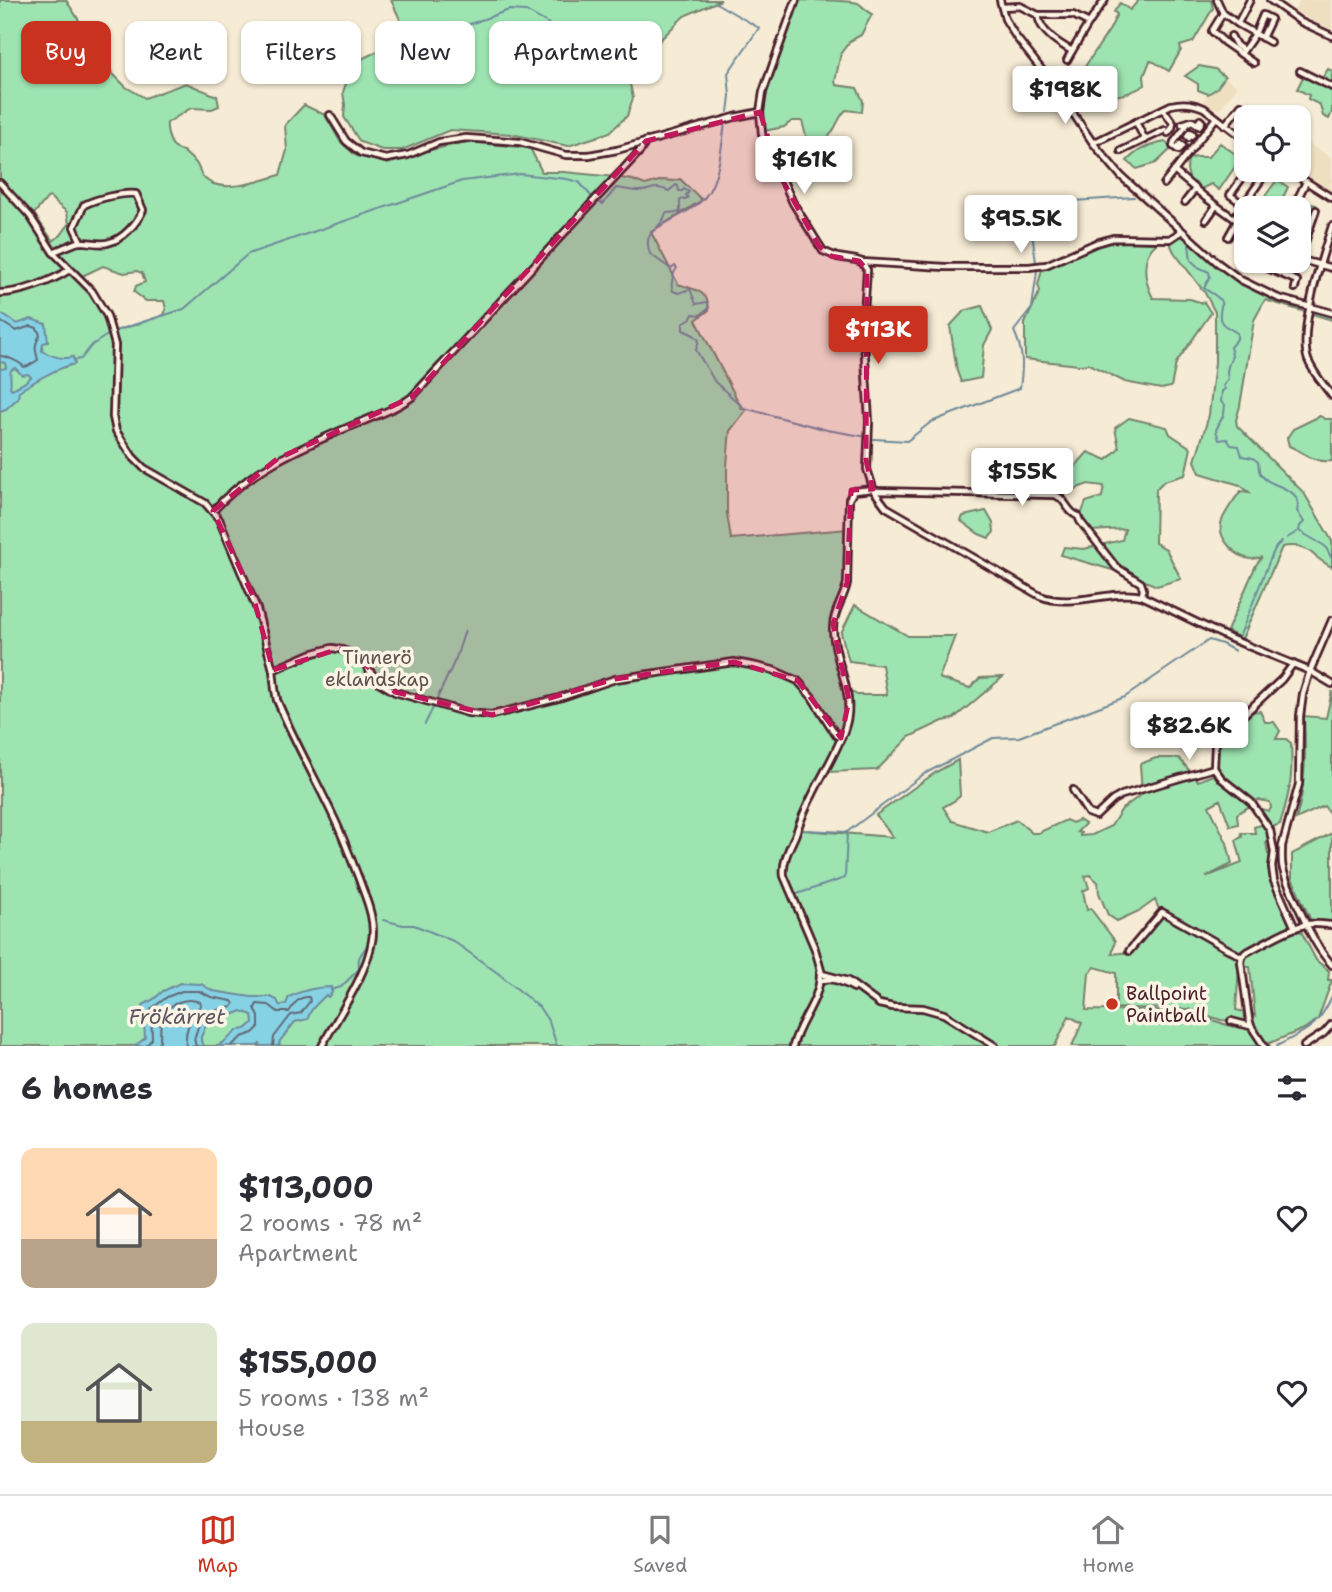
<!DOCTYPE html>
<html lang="en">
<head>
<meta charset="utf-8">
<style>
  :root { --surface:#fff; --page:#f2f2f3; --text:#2b2b33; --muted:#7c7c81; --line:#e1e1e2; --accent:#c8321e }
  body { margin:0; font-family:"Shantell Sans",sans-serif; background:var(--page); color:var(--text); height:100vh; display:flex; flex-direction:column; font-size:26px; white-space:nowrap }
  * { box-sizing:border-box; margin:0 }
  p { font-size:23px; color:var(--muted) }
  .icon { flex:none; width:38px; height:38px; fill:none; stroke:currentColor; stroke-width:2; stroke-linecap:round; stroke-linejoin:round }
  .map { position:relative; height:1046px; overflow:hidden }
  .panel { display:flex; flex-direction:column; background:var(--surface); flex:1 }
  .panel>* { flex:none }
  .top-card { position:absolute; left:21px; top:21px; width:700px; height:63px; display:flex; gap:14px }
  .fabs { position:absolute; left:1234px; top:105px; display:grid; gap:14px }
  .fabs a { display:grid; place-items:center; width:77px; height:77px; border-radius:14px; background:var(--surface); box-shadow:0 2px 5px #0004; font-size:35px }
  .price { position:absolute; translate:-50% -60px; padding:0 16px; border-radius:7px; background:#fff; color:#222; font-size:23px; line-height:46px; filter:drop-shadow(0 2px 4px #0008) }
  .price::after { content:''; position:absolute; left:50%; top:42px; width:21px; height:16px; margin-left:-10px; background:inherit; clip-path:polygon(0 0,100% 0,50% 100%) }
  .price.current { background:var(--accent); color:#fff }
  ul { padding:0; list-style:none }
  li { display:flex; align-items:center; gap:21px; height:175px; padding:0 21px }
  li span { display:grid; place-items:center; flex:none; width:196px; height:140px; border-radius:14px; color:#555 }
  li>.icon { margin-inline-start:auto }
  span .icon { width:84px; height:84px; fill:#fffc; stroke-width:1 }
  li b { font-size:30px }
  h2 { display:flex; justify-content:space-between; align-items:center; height:84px; padding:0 21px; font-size:30px }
  .pill { padding:0 24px; border-radius:14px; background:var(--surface); box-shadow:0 2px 5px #0004; font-size:24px; line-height:63px }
  .pill.current { background:var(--accent); color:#fff }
  .menu { display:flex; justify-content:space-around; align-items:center; height:98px; border-top:2px solid var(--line); background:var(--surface); font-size:19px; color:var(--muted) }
  .menu a { display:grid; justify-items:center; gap:4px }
  .menu .current { color:var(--accent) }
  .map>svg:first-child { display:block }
</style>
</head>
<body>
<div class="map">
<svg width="1332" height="1046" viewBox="0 0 1332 1046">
  <rect width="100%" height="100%" fill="#f6ebd4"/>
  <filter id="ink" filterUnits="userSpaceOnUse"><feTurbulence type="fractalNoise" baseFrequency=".0143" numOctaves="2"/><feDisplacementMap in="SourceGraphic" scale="14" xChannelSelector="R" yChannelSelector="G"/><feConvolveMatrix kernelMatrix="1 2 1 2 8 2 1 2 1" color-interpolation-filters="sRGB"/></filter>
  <g filter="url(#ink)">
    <g fill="#eedfc0">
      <path d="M1300,0H1332V31L1294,11Z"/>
      <path d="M1225,77L1237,87L1219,110L1215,107L1213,110L1203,102L1208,94L1216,89Z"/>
      <path d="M1299,138L1332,158V181L1329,187L1331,188L1332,185V193L1296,170H1298Z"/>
    </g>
    <g fill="#9ee4b1" stroke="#74826e" stroke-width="2" fill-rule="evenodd">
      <path d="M0,0H66L114,75L126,87L145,98L186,83L217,96L219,106L212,109L191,108L167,123C166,133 171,151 183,151C187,155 192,159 196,163C199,167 200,174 204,178C220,195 261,181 280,175L287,150L285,125L304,105L325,115L340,141L355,155L388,164L426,151L467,142L530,148L542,172H564L615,177L633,180L645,185L663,180L674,181L680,179L702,200L651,232L678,284C694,289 709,291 709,310L696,320L742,409H747L730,431L729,440L727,466V514L731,539L848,529C848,547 850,566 847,584C843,600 832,613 833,631C834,650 843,670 847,689L857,695H887L882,665L849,661L841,633L855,605L908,636H955L939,678L970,688L980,678L1003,677L953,719L943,721L909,737L877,770L827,772L828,765L811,796L801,821L803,830L893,837L876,815L936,772L958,760L960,796L954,801L943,807L952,821L988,832L1017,820L1032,833H1038L1066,820L1072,823L1079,820L1085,824L1077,832L1081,833L1080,836L1092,835L1111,826L1122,809L1142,794L1140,764L1156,758H1179L1198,781L1215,774L1251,805L1237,814L1238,824L1230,826L1220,800L1209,806L1227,843L1232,864L1206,877L1242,863L1236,840L1242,837L1241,833H1255L1254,827L1264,824L1268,831L1270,841L1266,842L1268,854H1271V882L1293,933L1301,931L1316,960L1329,971L1328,980H1332L1318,1019L1304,1029L1270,1043L1266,1041L1270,1046H1267C1258,1035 1252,1026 1249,1011L1255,1016L1250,967H1239L1236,1010L1245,1012L1246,1022L1221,1020L1188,1009L1116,1008V973L1095,967L1089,973L1086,1010C1119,1011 1153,1009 1186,1013C1209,1015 1225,1029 1249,1028L1263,1046H1072L1082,1023L1069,1016L1055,1046H0V293C23,293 45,281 65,273L69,269C91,289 102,304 113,332L164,315L166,309L164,301H146L134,292L136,286L145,282L142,273L137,271L124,273L103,266L80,277L68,266C53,280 21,292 0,292ZM50,197L57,204L67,212L69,224L61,235L53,241L34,214L47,198ZM1090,875L1098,882L1099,893L1108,915L1117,921L1141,910L1155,900L1161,914L1129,952L1112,954L1115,941L1090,908L1087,910L1083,891L1089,888L1085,876Z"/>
      <path d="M391,0H721L684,16L632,68L630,84L633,98L627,116L610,132L599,136L568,146L511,134L450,130L402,150H382L360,142L344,117L345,105L343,92L353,63L382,49H400L406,32Z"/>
      <path d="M799,0C813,0 846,0 858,3C862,6 867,11 872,14L861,35L850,41L841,53L835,81L836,85L857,88L863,101L862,112L846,110C838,117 837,127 830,135C826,140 814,149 807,152L803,150V146L807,140L802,121H792L784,127L764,131L763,119L766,95Z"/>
      <path d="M1139,0H1211L1213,8L1193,42L1180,46L1181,50L1169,71L1154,62L1150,61L1144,76L1145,85C1126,97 1106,98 1085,97L1082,90L1089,78L1084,68L1110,29L1117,14L1114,12L1120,3L1130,10Z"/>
      <path d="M1199,66L1215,69L1225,77L1216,89L1208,94L1198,90V84L1185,76Z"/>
      <path d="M1328,69L1332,71V112L1329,119L1323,116L1320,105L1308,99L1309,95L1297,89L1304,75L1319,83Z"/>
      <path d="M1166,142L1171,149L1156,163L1137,169L1127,161C1139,148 1149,145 1166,142Z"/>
      <path d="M1220,143L1241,158L1219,190L1211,184L1201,189L1196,183L1190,181L1187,170L1188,159L1196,157H1208Z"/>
      <path d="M1277,180L1288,187L1278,208H1256Z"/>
      <path d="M1312,204L1316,205L1304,242L1306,245L1299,242L1298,232Z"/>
      <path d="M1184,235L1243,283L1285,304L1332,316V320L1265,300L1254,320L1240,406L1236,420L1237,426L1304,493L1332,541V567C1309,556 1310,542 1282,547L1242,639L1227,631L1256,565L1262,557C1260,558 1253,559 1251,559C1237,558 1218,539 1221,524C1222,516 1236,497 1241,491L1249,492L1240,485L1200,473L1195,461L1209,415L1215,362V312L1205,293L1174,252L1169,241L1175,237Z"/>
      <path d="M1112,241L1157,243C1140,256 1144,281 1153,298L1190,299L1203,303L1204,302L1211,313L1176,363L1171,387L1161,389L1125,382L1089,364L1079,365L1025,359V323L1040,291L1038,285L1042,269L1101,244Z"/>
      <path d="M982,306L992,330L984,345L981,378L961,382L957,371L950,326L964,311Z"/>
      <path d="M1320,416L1325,419H1332V461C1313,463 1306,453 1289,446L1287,438L1293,429Z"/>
      <path d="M1129,418L1167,427L1170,434L1191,448L1185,475L1164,481L1156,489L1155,543L1166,549L1181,579L1157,586L1133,576L1061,555L1064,547L1084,549L1122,540L1125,529L1090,531L1081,515L1086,502L1102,497L1104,486L1088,484L1062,494V481L1088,452L1107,460L1119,448L1115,428Z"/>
      <path d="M986,511L993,523L994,532L989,538L979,534L961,521L963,516Z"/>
      <path d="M1332,691V817L1324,806L1296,819C1306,785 1306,751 1304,716L1326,718Z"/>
      <path d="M1260,711L1265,722H1274L1280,731L1276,739H1286L1291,743C1293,777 1290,792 1280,824L1270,828L1259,808L1269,811L1271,808L1270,802L1258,800L1251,801L1222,777L1217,771L1215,765L1216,748L1224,735L1250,712Z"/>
      <path d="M1163,713L1174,717L1184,714L1193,726C1191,732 1189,738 1184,741C1168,751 1143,743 1148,722Z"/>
      <path d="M1332,833V921H1311L1292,878V854Z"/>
    </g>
    <g fill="#86d2e5" stroke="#6e8a9b" stroke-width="2" fill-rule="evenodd">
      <path d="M0,313L17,324L31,319L46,324L48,342L43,343L42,351C51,356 63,360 73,357L75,364C54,369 37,380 19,391L18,398L6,409L0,411V369L6,368L5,363L0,362ZM15,368L22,375L28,374L31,377L24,383L12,389L10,387C12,382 9,375 11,370Z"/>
      <path d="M180,983L201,984L213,991L251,997H271L277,1000L280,1006L286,1004L289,997C303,990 315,987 331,987L332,993L328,997L326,995C319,1002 309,1010 308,1019L295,1022L280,1041L279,1044L281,1046H261L260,1044L257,1046H219L221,1043H223L238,1030L246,1029L253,1023L252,1015L242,1011C231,1017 219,1015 208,1020L201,1037V1041L203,1046H135L145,1038L143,1005L154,999L163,991Z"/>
    </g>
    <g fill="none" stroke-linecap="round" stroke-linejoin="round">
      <g stroke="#626775" stroke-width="2">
        <path d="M0,321L16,331L31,326L37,328L40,335C34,346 35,348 38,360L28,366L24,367C20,362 6,356 0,356"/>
        <path d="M146,1046L152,1039L151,1009L167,997L182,991H199L211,997L232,1001L234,1004L232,1007C211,1014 206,1004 197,1030C195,1037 193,1038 196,1046"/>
        <path d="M158,1046L160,1040L161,1014C173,1004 184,996 200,1002L201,1005C191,1015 184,1031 186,1046"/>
        <path d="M231,1046L242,1037L253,1033L259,1027V1017L255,1008L257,1004L269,1005L278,1012H289C294,1004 299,996 309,997L310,1001L301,1013L291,1015L274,1037L273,1046"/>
      </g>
      <g stroke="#6e8a9b" stroke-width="2">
        <path d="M716,3L759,28L728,73L730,96L728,112"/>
        <path d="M456,29L509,10L526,11L549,24"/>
        <path d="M598,202L603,204L616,188C625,189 633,191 640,191C653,191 652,184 669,191L676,185L678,186L679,191H682L684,189L689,192L686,195L688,198L680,200V212L666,213C662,232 641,229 650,254L671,269L675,266L677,268C673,273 670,285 673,291L679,293L690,289L696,304L708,302V310H705L701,315L693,314L691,318L683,323V330L694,335L699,340L696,350L715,382L744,408L827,430L862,436"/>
        <path d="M662,225L668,222C680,215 696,208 705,197C719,181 722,144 725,123"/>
        <path d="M1189,245L1191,260L1198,267L1209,272L1210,277L1204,288C1209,293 1219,295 1221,302C1222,305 1220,311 1220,313C1218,326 1229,327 1237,333V339L1230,347L1232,355C1230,363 1225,369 1228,379L1223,386L1225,389L1222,391L1221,402L1225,405L1224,414L1216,430L1219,440L1227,439L1231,445L1239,446L1242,456L1253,458L1258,462C1259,465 1258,469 1260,473C1268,489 1304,485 1297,511L1304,522L1300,526L1299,531L1325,546L1332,559"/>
        <path d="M1036,262L1028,204L1134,197"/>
        <path d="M115,331L184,309L248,254L462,181L520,174L567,179L579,182L592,197"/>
        <path d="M74,360L81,359L92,345L109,334"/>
        <path d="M874,439L907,441L931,422L1020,388C1023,366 1024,353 1014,331L1032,308L1037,271"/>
        <path d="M1287,538L1297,532"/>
        <path d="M1240,635L1271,557L1276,547L1282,541"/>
        <path d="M436,701L456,658L465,630"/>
        <path d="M425,724L434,706"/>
        <path d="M806,830L847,832"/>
        <path d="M797,894L845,878L847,832L924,774L993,738L1019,737L1125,697L1209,640L1222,644L1235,651"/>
        <path d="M383,920L403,925H414L453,941L499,974L539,1007L549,1022L557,1046"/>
        <path d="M331,990L341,987L359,969C358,955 359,958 366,947C370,940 370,929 370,922"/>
        <path d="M1277,1046C1306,1030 1318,1028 1332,996"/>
      </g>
      <g stroke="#4a1f2b" stroke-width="10">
        <g id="minor">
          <path d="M796,0L763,92L760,112L762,134L793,203L816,240L823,251L837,257L856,260L862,262L945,267H1029L1046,265L1096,243L1113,238L1170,239L1182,231"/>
          <path d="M1000,0L1005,19L1016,37L1056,88L1093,143L1121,176L1218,263L1241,280L1278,298L1332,313"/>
          <path d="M1217,0L1223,13L1238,24L1270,42"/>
          <path d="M1270,0L1301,22L1332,36"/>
          <path d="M1002,7L1020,6L1038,15C1040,32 1058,43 1072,51L1089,23L1105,0"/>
          <path d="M1223,13L1212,31L1225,43L1254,63"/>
          <path d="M1038,15H1073L1089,23"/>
          <path d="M1239,21L1250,0"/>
          <path d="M1231,36L1236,45L1243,50"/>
          <path d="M1241,54L1255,34L1263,15L1271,19L1262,38"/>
          <path d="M1067,60L1072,51"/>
          <path d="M1300,71L1332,87"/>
          <path d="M1163,109L1173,123L1172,128L1168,133"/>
          <path d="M330,115L346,141L361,153L386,159L408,155L439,142L466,138L520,142L566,155H589L617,150L735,117L760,112"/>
          <path d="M1200,120L1202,122L1199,126L1197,124Z"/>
          <path d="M1136,122L1145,140"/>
          <path d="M1182,124L1192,121L1197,124"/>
          <path d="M1225,125L1241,105"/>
          <path d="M1190,132L1193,134L1189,138L1187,136Z"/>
          <path d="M1093,143L1171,105C1183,102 1193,103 1204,108L1246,140"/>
          <path d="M1180,144L1183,146L1179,150L1177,149Z"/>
          <path d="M1177,149L1173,146L1174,142L1189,122"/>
          <path d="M1121,151L1165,130"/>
          <path d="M1251,170L1262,177"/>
          <path d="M1288,170L1332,198"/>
          <path d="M1174,171L1206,198L1246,227"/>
          <path d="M0,183L30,216L53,252L92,291L107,316L115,345L113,417L116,431L125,445L133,457L144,468L205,503L219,519L257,609L273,670L275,689L277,700C294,741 316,779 335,820C344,839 351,859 359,879C366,899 376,920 372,941C367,974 338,1016 322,1046"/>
          <path d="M1164,184L1216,118"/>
          <path d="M1185,202L1195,189"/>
          <path d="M1243,204L1230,195L1248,170"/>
          <path d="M1293,208L1306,182"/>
          <path d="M1234,218L1268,170"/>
          <path d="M1206,220L1216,206"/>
          <path d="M1298,221L1310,227"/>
          <path d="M1332,226C1322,256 1298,331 1308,360C1313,373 1324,385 1332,396"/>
          <path d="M1228,237L1237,221"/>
          <path d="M1305,242L1316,210"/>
          <path d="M53,252C61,249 71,244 79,242C86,241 99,245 107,243C123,240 137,223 143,210L136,194C122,192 96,199 84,205L74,227L81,242"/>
          <path d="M1298,259L1332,268"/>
          <path d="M862,262L867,270L863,327L869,421L867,469L874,491L886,507L1040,596C1073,609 1108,589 1142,596L1229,638L1310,671L1332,684"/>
          <path d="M1265,267L1297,281L1295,288"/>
          <path d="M0,293C21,293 52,281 69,270"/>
          <path d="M873,489L854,491L849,499L847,583C844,599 833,611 833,628C833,663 857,692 845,728C837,752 823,773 812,796C805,809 800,822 795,836C789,849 782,862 784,876L815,949L822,974L848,981L879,1004L893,1007L923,1008L944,1014L995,1046"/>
          <path d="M874,491L1055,495C1067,499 1066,512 1078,516L1080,521L1116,567L1141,583L1143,589L1142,596"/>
          <path d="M213,511C249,470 300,448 349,427C370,418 393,411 412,397L641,150L646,141"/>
          <path d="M1332,620L1310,671L1303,694L1300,716L1299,784L1282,846C1282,854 1281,861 1283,869C1286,882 1293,894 1298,906C1308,928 1315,946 1332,965"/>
          <path d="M273,670L310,654L332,648L339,649L354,654L364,663L377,681L395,692L468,713L492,715L559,698L615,679L734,662L756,666L773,670L798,681L812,697L836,735L841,738"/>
          <path d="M1214,768L1215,746L1220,737L1282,679L1293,664"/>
          <path d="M1073,790L1088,813L1096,816L1113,800L1122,795L1214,768L1222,779L1251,802L1270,830L1274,852L1272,867L1274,881L1295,928"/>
          <path d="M1129,951L1162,912L1242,957"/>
          <path d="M820,982C831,975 844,983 854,988"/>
          <path d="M1231,1021L1250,1026"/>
          <path d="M793,1046C799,1020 821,1000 820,972"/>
          <path d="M1264,1046L1251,1026L1249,1019L1241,962L1242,957L1245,953C1265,943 1287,928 1309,924C1316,923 1324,925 1332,925"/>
          <path d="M1304,1046L1324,1033L1332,1024"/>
        </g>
      </g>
      <use href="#minor" stroke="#fcf5e5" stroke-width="4.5"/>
    </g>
  </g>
  <path fill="#c2185b" fill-opacity="0.2" stroke="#c2185b" stroke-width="5" stroke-dasharray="14 9" stroke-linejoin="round" d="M760,112L779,174L819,246L831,256L859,261L867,270L866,460L873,489L851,490L847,583L833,624L849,700L841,738L798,681L734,662L615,679L492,715L395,692L354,654L339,649L273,670L253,596L213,511L277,459L412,397L646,141Z"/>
  <circle fill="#c8321e" stroke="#fcf5e5" stroke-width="2.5" cx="1112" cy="1004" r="7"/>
  <g text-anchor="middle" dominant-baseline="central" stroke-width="7" stroke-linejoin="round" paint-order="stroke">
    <g font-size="19" fill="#5f504c" stroke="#fcf5e5">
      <text x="377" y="657">Tinnerö<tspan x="377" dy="22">eklandskap</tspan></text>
    </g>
    <g font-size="19" fill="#4a1f2b" stroke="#fcf5e5" text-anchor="start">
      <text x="1126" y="993">Ballpoint<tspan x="1126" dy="22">Paintball</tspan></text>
    </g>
    <g font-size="21" font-style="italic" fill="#5c5563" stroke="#fcf5e5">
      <text x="177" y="1017">Frökärret</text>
    </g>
  </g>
</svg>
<div class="fabs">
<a><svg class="icon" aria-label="locate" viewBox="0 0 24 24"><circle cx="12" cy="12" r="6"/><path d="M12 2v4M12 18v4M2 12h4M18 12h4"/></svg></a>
<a><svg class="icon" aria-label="layers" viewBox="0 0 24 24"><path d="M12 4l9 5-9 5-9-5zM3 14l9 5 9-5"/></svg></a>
</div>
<b class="price" style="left:1065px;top:126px">$198K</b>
<b class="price" style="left:804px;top:196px">$161K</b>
<b class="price" style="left:1021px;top:255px">$95.5K</b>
<b class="price current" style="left:878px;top:366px">$113K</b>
<b class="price" style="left:1022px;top:508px">$155K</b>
<b class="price" style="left:1189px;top:762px">$82.6K</b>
<div class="top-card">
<a class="pill current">Buy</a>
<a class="pill">Rent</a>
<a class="pill">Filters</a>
<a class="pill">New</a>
<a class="pill">Apartment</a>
</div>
</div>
<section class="panel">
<h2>6 homes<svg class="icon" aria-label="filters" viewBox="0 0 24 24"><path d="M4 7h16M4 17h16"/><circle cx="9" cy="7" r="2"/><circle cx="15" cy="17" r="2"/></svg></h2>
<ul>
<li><span style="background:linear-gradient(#ffd9b3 65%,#b9a48a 0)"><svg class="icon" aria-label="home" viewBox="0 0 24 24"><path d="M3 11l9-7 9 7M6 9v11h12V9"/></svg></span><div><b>$113,000</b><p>2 rooms · 78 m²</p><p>Apartment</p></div><svg class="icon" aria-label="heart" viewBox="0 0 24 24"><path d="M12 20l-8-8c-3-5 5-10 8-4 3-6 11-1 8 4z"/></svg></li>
<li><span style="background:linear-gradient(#dfe7d0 70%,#c2b280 0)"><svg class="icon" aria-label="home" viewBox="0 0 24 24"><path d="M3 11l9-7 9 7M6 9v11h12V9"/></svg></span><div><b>$155,000</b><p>5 rooms · 138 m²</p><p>House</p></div><svg class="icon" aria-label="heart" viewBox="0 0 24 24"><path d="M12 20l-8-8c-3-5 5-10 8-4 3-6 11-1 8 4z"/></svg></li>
</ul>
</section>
<nav class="menu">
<a class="current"><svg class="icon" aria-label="map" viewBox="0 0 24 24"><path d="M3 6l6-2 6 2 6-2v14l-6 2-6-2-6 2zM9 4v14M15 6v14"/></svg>Map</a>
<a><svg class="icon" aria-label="saved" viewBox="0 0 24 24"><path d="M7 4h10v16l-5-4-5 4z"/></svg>Saved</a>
<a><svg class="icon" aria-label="home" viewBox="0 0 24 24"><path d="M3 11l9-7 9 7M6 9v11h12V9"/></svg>Home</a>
</nav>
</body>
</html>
